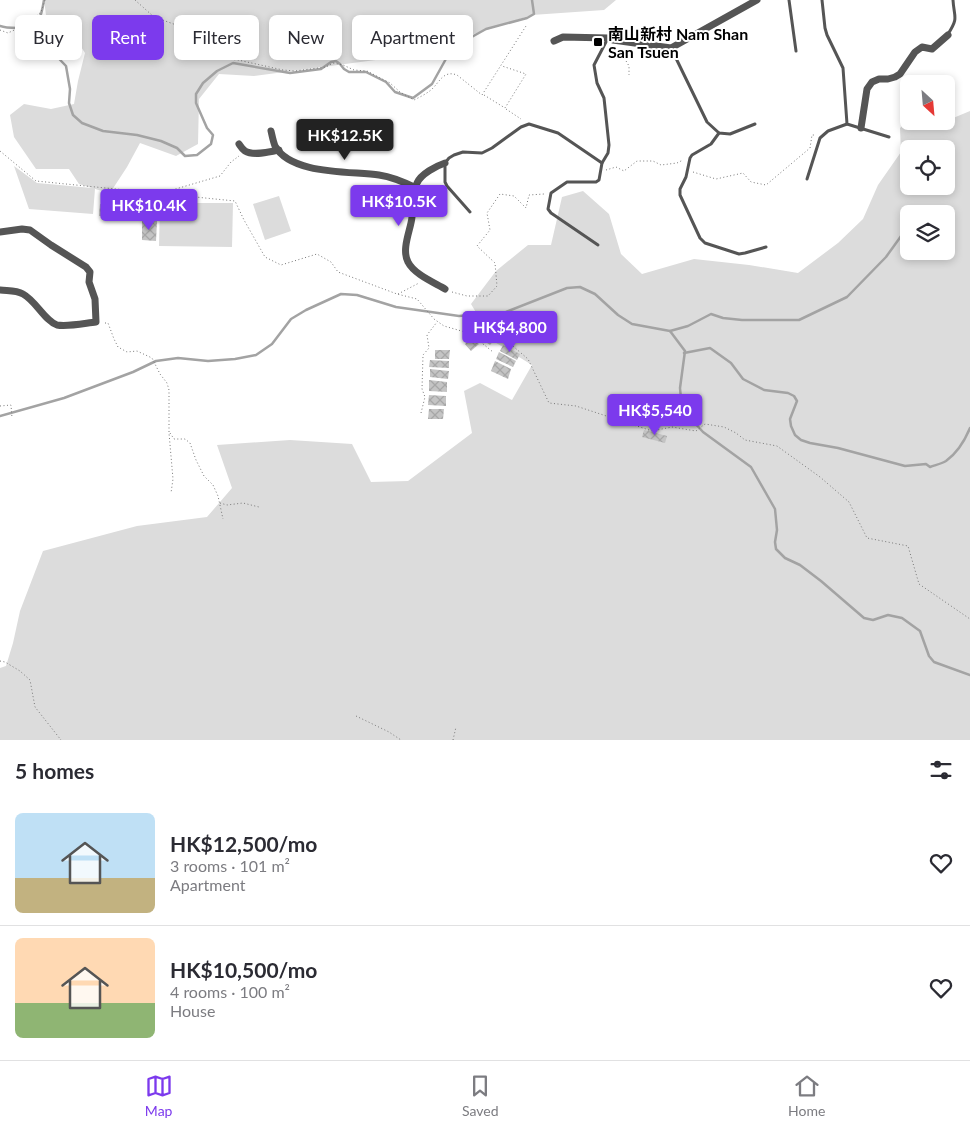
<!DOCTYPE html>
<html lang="en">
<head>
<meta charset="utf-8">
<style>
  :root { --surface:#fff; --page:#f2f2f3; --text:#2b2b33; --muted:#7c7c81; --line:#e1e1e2; --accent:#7c3aed }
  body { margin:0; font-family:Lato,"Noto Sans TC",sans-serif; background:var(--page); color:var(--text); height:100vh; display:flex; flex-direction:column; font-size:19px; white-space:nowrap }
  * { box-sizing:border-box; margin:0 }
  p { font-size:16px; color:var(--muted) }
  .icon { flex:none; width:28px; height:28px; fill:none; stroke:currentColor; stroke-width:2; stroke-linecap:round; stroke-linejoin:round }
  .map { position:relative; height:740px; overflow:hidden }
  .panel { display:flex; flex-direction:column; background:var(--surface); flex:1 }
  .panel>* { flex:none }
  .top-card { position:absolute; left:15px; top:15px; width:500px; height:45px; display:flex; gap:10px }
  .needle { width:32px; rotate:154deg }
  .tools { position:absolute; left:900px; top:75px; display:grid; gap:10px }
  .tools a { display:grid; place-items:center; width:55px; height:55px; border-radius:8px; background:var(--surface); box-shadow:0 2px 8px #0003; font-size:25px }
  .price { position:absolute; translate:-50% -42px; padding:0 11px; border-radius:5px; background:var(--accent); color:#fff; font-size:16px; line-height:32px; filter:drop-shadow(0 1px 2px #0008) }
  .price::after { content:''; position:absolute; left:50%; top:30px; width:15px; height:11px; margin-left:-8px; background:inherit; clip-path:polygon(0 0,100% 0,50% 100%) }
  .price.active { background:#222; color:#fff }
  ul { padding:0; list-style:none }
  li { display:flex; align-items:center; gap:15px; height:125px; padding:0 15px }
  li+li { border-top:1px solid var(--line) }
  li span { display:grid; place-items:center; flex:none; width:140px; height:100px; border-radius:8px; color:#555 }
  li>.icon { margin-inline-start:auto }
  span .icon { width:60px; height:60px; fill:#fffc; stroke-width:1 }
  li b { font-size:21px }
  h2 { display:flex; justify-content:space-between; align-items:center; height:60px; padding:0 15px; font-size:21px }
  .chip { padding:0 18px; border-radius:8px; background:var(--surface); box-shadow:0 2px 8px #0003; font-size:18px; line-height:45px }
  .chip.active { background:var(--accent); color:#fff }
  .dock { display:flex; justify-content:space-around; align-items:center; height:70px; border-top:1px solid var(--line); background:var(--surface); font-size:14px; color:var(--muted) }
  .dock a { display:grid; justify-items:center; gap:2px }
  .dock .active { color:var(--accent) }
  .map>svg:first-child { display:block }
</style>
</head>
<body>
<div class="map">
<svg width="970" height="740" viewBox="0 0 970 740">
  <defs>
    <pattern id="building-cross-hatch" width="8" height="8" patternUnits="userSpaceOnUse" patternTransform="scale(1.25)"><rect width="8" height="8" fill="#c4c4c4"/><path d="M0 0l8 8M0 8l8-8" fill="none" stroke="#a7a7a7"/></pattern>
  </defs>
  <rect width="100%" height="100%" fill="#fff"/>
  <g fill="#dcdcdc" fill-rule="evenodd">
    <path d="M44,0H616L604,10L532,15L406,56L254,76L219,74L199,99L198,144L176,156L140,143L127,167L110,193L95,189L93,214L29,209L14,166L37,183L92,188L79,184L69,169H36L14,137L10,115L24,104L51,109L74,104L78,81L85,53L69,28L46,15Z"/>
    <path d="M970,111V740H0V668L6,666L13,643L20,611L43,551L137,526L207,517L232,488L217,445L290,440L352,444L371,482L408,481L472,433L464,391L480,383L512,400L532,365L493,341L471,304L496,271L528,245H551L562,197L583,191L609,214L621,254L642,274L694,259L749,265L798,273L838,243L863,219L878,185L901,152L900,128L909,120L946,121ZM909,149H946V186H909ZM909,214H946V251H909Z"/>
    <path d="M279,196L291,231L265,240L253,204Z"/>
    <path d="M160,203H233L232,247L159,246Z"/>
  </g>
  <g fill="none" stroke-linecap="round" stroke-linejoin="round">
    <g stroke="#a3a3a3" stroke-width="2.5">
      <path d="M0,26C5,28 11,28 17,28C39,30 41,19 44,0"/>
      <path d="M32,27L42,41L66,66L70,89L69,103L73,115L82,123L103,131L137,135L161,141L177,148L185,156L197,155L211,144L213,135L207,128L196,103V94L203,83L217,71L233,63L290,73L321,69L331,62L336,61L340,64L344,69L349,72H366L386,82L395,92L413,98L432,84L452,48L486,29L527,18L534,14L532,0"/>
      <path d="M670,331L685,351L680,388L681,399L684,409L693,421L703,432L751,467L775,509L777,530L775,542L776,549L785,558L800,565L821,581L864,618L873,620L888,615L902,618L920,631L929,656L934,662L970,675"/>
      <path d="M684,353L710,348L731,363L743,379L764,390L788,393L794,396L797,401L790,419L791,426L795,435L801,440L810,443L838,448L905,466L926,464L930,467C935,465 941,464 946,461C957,453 965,440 970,428"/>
      <path d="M0,416L64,398L133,372L156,361L178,358L208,361L235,359L256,355L272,344L291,319L306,310L341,294L357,295L396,307L459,316L506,312L567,288L580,287L595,294L618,315L632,324L670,331L688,326L711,314L723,318L742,320H799L847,297L886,257L909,225"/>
    </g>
  </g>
  <g fill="url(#building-cross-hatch)">
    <path d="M100,204L148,206V219L99,216Z"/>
    <path d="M142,221H157L156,241L142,240Z"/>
    <path d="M484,332L494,340L490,345L479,337Z"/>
    <path d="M472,338L479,344L471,351L465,344Z"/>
    <path d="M503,345L520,354L517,360L500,351Z"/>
    <path d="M435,350H450L449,359H435Z"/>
    <path d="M499,352L516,361L513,367L496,359Z"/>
    <path d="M430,360L449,361V368L429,367Z"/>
    <path d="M495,361L511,369L508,379L491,371Z"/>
    <path d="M430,369L449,371L448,379L430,377Z"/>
    <path d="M429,380L447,382V392L429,391Z"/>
    <path d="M429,395L446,396V406L428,405Z"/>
    <path d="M429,409H444L443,419H428Z"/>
    <path d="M644,430L667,436L665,443L642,437Z"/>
  </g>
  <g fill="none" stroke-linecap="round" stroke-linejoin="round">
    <g stroke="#777" stroke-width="1" stroke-dasharray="1 2.5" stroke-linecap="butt">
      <path d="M135,0L154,17L182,27L205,49L213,55L224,59L238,60L283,70L295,71L326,67L333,63L343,65L354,70L367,71L390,83L400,92L414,100C420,97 426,94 431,90C440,82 443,70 457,75L482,95L526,26"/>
      <path d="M0,30L8,33L27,24L41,12L45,0"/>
      <path d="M619,49L629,66V75"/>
      <path d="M484,95L505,108L526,74L502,66"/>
      <path d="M506,109L521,119"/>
      <path d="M0,151L36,181L235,201L244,220L265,257L281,265L317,254L331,262L338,272L397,294L417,299L434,319L444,326L472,334L483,330L507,341L528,359L549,403L576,406L652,431L672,427L696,431L705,424L724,427L736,433L745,440L777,446L820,477L849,502L867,538L908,546L919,584L970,619"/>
      <path d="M606,170L616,167L624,171L637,161H653L661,165L677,163L683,160"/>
      <path d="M693,172L716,179L743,173L751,182L766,185L810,148L812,135H816"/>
      <path d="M162,193L220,176L231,162L239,156"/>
      <path d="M452,292L467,296H488L497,286L495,263L477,246L490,230L487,213L500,194L514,196L526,208L529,195L544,194"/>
      <path d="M398,294L419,283"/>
      <path d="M105,323H108L114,339L118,347L127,352L137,351L152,358L160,374L167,383L169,390V433L173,479L171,493"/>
      <path d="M472,335L493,352"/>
      <path d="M0,406L11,405L12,418"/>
      <path d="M421,413L425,397L422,389L423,355L429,348L427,335L437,322"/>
      <path d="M170,433L174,439H185L190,443L196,460L204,476L213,485L218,496L223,519"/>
      <path d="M220,503L227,505L243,503L259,507"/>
      <path d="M0,661L5,662L20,671L30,680L35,707L61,740"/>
      <path d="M356,716L389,732L401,740"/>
      <path d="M453,740L456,727"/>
    </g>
    <g stroke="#555" stroke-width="3">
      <path d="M789,0L796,51"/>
      <path d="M822,0L825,28L827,35L843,68L847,124L889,137"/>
      <path d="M948,34C959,17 954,18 953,0"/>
      <path d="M671,48L707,122L719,133L730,134L755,124"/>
      <path d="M719,133L711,144L692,155L690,158L686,177L680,189V195L700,238L705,243L739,254L745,253L766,247"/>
      <path d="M807,179L820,138L828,131L847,124"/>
      <path d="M470,212L447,186L445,182V163L449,158L454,155L463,152L482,153L492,148L521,127L529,124L558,133L602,163L608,153L609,145L604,98L597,83L594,65L608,38"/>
      <path d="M598,245L551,213L548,209L551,193L567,182H596L599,180L602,163"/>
    </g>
    <g stroke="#555" stroke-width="7">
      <path d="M554,41L563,37L608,38L613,40L671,48L757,0"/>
      <path d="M861,128L867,89L872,82L879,79H888L895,77L900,74L915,52L922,47L932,49L948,35"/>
      <path d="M271,131C272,135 273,141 275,146C291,175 351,171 379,175C393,177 404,182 416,188"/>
      <path d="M239,144C241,147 242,149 245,151C253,156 270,152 279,150"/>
      <path d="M0,232L22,229L30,230L51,245L86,267L90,272L89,282L95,299L96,322C86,323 68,327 57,325C45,321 36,301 23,294C16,290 8,291 0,290"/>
      <path d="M445,289C433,282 414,274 408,262C401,249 411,229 412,217C413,205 412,193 417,183C421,174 436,166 445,163"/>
    </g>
  </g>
  <rect fill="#000" stroke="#fff" stroke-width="2" x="593" y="37" width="10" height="10" rx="2.5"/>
  <g text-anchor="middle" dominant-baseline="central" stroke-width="4" stroke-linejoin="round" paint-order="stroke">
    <g font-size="16" font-weight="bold" fill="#000" stroke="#fff" text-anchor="start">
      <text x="608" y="33">南山新村 Nam Shan<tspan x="608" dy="18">San Tsuen</tspan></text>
    </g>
  </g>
</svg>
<div class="tools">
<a><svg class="needle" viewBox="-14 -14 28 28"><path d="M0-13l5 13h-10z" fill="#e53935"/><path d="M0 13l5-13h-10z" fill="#7c7c81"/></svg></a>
<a><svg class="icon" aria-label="locate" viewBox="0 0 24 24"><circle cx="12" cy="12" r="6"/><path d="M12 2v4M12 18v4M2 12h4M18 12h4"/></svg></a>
<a><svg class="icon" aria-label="layers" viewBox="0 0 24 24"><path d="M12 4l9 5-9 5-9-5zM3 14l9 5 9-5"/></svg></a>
</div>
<b class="price active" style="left:345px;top:161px">HK$12.5K</b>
<b class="price" style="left:399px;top:227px">HK$10.5K</b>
<b class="price" style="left:149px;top:231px">HK$10.4K</b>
<b class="price" style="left:510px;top:353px">HK$4,800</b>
<b class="price" style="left:655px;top:436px">HK$5,540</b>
<div class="top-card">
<a class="chip">Buy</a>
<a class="chip active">Rent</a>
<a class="chip">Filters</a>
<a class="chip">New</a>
<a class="chip">Apartment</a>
</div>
</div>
<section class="panel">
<h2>5 homes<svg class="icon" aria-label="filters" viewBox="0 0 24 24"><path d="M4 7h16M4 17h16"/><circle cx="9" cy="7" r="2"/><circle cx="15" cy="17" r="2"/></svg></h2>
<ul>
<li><span style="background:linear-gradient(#bfe0f5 65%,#c2b280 0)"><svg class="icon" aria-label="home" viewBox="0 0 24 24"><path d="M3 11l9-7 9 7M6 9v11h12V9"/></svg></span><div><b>HK$12,500/mo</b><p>3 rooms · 101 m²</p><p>Apartment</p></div><svg class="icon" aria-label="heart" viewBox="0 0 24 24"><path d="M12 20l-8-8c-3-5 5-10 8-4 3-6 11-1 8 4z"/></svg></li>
<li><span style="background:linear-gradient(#ffd9b3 65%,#8fb573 0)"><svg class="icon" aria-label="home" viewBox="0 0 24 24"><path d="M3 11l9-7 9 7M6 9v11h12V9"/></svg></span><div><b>HK$10,500/mo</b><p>4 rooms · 100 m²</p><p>House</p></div><svg class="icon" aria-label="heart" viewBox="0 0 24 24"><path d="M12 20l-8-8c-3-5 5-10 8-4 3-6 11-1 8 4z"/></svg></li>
</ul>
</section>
<nav class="dock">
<a class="active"><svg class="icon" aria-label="map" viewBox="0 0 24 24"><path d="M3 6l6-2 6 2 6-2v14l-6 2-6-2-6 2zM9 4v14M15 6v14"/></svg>Map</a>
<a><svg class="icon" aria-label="saved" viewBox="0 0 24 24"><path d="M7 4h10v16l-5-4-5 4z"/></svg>Saved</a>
<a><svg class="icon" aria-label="home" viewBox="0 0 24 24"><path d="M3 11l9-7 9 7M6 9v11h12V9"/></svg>Home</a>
</nav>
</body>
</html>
